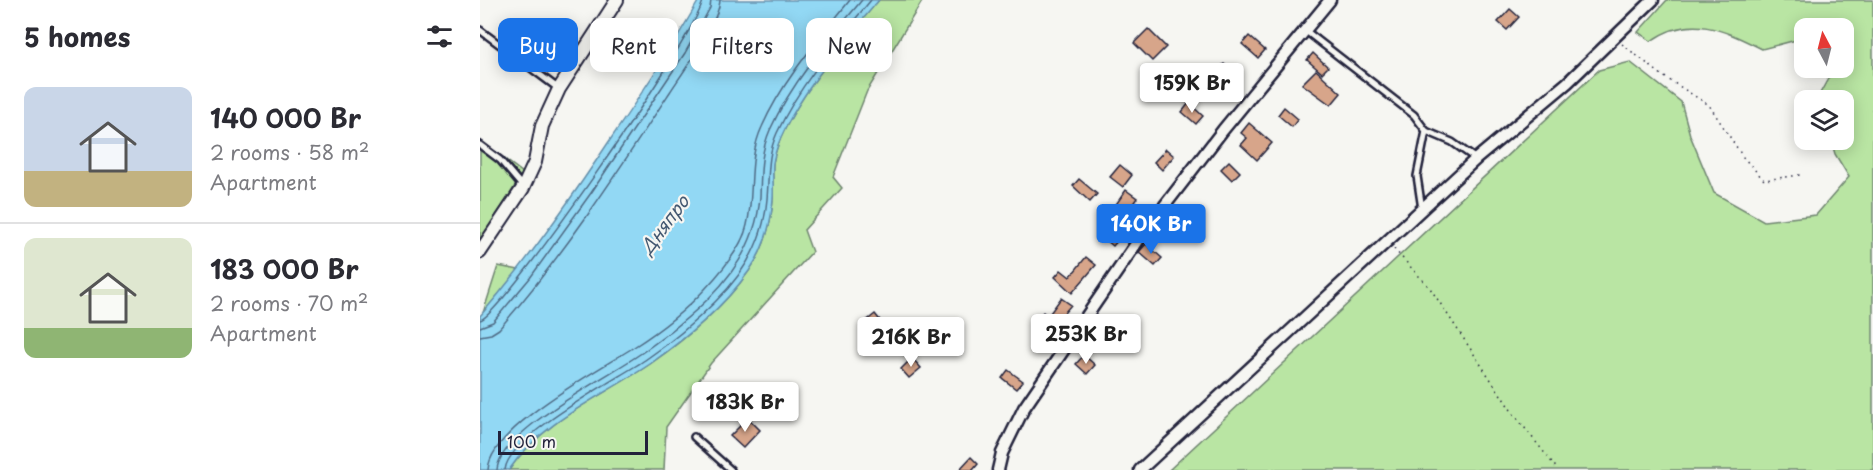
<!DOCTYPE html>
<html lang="en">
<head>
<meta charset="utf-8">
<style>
  :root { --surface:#fff; --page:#f2f2f3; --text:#2b2b33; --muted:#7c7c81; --line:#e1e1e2; --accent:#1a73e8 }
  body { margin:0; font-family:"Playpen Sans",sans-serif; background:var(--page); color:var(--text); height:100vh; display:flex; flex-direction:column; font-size:22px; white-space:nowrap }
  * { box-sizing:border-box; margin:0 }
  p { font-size:20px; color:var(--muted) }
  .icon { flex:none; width:33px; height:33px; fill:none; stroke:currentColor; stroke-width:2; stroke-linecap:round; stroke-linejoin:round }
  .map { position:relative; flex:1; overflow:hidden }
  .side { display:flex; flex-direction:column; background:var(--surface); width:480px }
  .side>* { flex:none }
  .guide { position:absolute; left:18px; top:18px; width:570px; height:54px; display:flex; gap:12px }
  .needle { width:39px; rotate:353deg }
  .tools { position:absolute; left:1314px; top:18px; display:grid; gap:12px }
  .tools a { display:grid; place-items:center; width:60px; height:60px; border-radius:12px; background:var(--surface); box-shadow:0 3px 15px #0003; font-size:30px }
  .scale { position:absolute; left:18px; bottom:15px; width:150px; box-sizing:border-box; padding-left:6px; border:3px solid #22223b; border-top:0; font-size:16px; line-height:21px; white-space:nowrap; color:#22223b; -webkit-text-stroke:4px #f6f6f2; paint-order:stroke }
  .price { position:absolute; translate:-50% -51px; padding:0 14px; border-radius:6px; background:#fff; color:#222; font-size:20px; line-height:39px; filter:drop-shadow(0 2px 3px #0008) }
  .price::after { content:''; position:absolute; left:50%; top:36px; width:18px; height:14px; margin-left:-9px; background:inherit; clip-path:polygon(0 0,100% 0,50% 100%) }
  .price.active { background:var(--accent); color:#fff }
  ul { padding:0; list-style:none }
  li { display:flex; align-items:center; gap:18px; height:150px; padding:0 24px }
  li+li { border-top:2px solid var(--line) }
  li span { display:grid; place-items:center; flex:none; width:168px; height:120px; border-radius:12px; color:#555 }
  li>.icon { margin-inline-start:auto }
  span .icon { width:72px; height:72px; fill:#fffc; stroke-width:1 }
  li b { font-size:26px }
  h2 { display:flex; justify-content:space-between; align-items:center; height:72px; padding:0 24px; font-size:26px }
  .tag { padding:0 21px; border-radius:12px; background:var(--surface); box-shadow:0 3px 15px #0003; font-size:21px; line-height:54px }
  .tag.active { background:var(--accent); color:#fff }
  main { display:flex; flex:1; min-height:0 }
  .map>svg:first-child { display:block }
</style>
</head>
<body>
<main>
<section class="side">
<h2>5 homes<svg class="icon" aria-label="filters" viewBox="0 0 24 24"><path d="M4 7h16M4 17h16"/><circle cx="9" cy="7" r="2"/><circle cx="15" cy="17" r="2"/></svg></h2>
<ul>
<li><span style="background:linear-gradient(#c9d6e8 70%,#c2b280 0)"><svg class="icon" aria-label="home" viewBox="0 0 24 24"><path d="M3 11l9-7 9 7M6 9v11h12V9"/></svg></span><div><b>140 000 Br</b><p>2 rooms · 58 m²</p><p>Apartment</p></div></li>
<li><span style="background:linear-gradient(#dfe7d0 75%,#8fb573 0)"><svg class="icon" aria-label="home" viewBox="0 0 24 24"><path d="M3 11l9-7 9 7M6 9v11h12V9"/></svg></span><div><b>183 000 Br</b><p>2 rooms · 70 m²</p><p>Apartment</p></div></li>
</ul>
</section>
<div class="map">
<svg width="1393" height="470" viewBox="0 0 1393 470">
  <rect width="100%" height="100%" fill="#f6f6f2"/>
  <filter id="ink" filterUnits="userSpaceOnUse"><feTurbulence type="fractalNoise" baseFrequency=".0167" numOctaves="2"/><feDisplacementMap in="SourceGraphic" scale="12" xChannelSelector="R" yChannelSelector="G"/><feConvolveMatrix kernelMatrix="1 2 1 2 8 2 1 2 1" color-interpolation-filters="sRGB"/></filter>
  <g filter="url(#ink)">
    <g fill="#b9e5a3" stroke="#6e846f" stroke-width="1.5">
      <path d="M399,0H443L387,91L353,177L362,188L324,230L332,252L231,363L186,427L184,470H29C63,420 122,397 170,364C207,338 243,308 269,271C284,250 291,225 293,199C294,187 292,174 293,163C301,114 367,38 399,0Z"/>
      <path d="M1187,0H1393V470H689L1119,70L1150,62L1201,102L1210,135L1234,193L1284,221L1336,215L1369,177L1355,154L1351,140H1364V100H1339L1338,97L1354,68H1364V28H1324V38L1282,49C1244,30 1210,13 1171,41L1158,32Z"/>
      <path d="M0,140L43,173L0,242Z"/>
      <path d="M18,266L39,270L3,313Z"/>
    </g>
    <path fill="#92d8f4" stroke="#658faa" stroke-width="1.5" d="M219,0H399C367,38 301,114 293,163C292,174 294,187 293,199C291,225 284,250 269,271C243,308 206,338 170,364C122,397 63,420 29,470H0V316C47,262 88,203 128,143C160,96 191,50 219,0Z"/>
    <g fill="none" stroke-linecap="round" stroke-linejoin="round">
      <g stroke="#4f6b85" stroke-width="1.5">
        <path d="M0,320C21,317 220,30 223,0"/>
        <path d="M0,327L13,322L50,278L111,193L205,53L230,8L231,0"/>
        <path d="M0,336L11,334L19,329C83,256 137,173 190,92C203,72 239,22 240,0"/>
        <path d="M8,470C10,427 121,369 154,347C179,331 205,311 225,289C241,272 262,248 267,225C275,192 267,159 282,127C302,81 339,39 370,0"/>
        <path d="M17,470C19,431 133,374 163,352C187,335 210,317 230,297C258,269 277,236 280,197C281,173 280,153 290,130C311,83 349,39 382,0"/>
        <path d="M25,470C28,436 137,379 165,360C190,343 214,323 235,302C264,274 284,240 287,199C289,176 287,155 297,133C319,85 358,40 391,0"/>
      </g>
    </g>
    <g fill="#d7a58a" stroke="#22223b" stroke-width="1.5">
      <path d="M1030,9L1039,17L1027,30L1018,22Z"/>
      <path d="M668,29L686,47L672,61L654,43Z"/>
      <path d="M769,36L785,50L778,58L762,44Z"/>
      <path d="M833,53L848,67L842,73L827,60Z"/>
      <path d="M744,64L759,77L750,87L735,73Z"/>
      <path d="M836,70L861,93L851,105L822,84Z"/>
      <path d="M709,103L723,116L716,124L702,112Z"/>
      <path d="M804,107L818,119L812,127L798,115Z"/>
      <path d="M769,123L792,143L777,160L761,145L767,138L761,133Z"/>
      <path d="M686,149L694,156L682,170L674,162Z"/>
      <path d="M749,161L760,172L752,180L741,169Z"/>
      <path d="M640,165L652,175L643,187L630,177Z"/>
      <path d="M599,179L617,194L610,202L593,186Z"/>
      <path d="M646,190L657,198L652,205L660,210L654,218L646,213L643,218L632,210Z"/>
      <path d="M701,211L710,219L696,235L687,227Z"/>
      <path d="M625,225L640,238L633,246L618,233Z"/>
      <path d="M666,244L682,258L675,266L659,252Z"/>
      <path d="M606,257L616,265L592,293L575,277L581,270L590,277Z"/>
      <path d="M581,298L591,305L568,332L555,322L563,312L568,316Z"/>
      <path d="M395,314L403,324L388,336L380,326Z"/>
      <path d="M604,355L615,365L607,374L596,364Z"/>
      <path d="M432,358L441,368L429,378L421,369Z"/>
      <path d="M528,370L543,381L536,389L522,378Z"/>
      <path d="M268,418L280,430L263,448L250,436Z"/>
      <path d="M491,457L498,464L493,470H479Z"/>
    </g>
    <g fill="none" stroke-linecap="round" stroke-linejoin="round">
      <g stroke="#22223b" stroke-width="10">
        <g id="service">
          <path d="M0,30L79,89"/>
          <path d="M826,31L934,115L946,131L972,142L996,159"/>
          <path d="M0,145L20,160L42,186"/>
          <path d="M942,209L937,176L946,131"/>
          <path d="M214,437L251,470"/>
        </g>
      </g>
      <g stroke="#22223b" stroke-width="15">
        <g id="minor">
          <path d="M518,470L522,453L544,408L662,235L743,130L850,0"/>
          <path d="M660,470L996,159L1087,83L1173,0"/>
        </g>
      </g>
      <g stroke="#22223b" stroke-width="16">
        <path id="tertiary" d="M0,252L43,188L55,162L62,126L79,89L137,0"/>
      </g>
      <g stroke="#22223b" stroke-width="1.5" stroke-dasharray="1.5 4.5" stroke-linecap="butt">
        <path d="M1142,44L1183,76L1229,105L1263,157L1284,180L1320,175"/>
        <path d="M914,249L950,288L1033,413L1078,470"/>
      </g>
      <use href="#service" stroke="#f6f6f2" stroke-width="5"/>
      <use href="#minor" stroke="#f6f6f2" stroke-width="10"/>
      <use href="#tertiary" stroke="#f6f6f2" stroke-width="12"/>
    </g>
  </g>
  <g text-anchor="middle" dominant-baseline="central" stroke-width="4.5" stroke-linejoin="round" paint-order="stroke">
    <g font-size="18" font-style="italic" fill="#445972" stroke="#f6f6f2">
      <text transform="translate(184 224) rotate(-53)">Дняпро</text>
    </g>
  </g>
</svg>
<div class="tools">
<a><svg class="needle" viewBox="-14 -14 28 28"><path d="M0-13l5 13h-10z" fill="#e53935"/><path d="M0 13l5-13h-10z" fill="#7c7c81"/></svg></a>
<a><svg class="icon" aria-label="layers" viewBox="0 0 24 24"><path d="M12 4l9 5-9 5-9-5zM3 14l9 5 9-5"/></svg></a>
</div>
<div class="scale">100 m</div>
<b class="price" style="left:712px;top:114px">159K Br</b>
<b class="price active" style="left:671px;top:255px">140K Br</b>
<b class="price" style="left:606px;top:365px">253K Br</b>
<b class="price" style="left:431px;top:368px">216K Br</b>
<b class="price" style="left:265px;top:433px">183K Br</b>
<div class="guide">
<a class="tag active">Buy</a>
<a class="tag">Rent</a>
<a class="tag">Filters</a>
<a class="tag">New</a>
</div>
</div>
</main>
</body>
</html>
